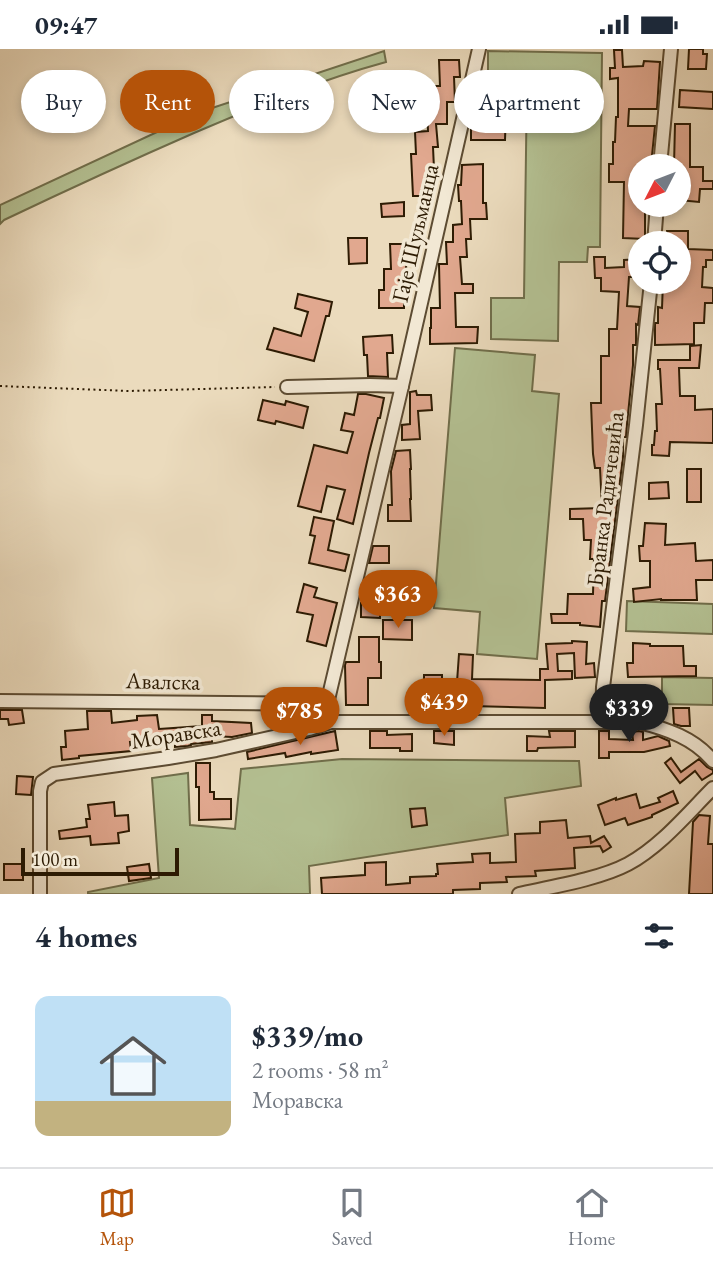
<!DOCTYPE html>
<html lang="en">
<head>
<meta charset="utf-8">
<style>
  :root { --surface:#fff; --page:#f2f2f3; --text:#1f2937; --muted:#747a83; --line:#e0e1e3; --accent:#b45309 }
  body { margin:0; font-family:"EB Garamond",serif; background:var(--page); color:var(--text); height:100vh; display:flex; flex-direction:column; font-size:26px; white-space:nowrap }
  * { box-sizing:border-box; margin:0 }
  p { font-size:23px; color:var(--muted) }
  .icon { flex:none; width:38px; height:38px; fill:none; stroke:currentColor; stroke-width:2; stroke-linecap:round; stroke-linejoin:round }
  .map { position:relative; height:845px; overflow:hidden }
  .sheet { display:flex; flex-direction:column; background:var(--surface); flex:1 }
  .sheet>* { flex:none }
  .hud { position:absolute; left:21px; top:21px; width:672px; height:63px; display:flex; gap:14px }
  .needle { width:46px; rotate:228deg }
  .tools { position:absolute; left:628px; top:105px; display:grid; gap:14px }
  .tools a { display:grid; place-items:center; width:63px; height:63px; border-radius:50%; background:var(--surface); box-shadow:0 4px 10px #0003; font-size:35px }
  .scale { position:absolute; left:21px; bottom:18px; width:158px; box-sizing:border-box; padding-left:7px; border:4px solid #2d1b03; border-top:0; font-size:19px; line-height:24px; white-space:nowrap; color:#2d1b03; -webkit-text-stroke:5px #f2e8d4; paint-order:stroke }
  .price { position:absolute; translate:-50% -60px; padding:0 16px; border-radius:24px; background:var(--accent); color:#fff; font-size:23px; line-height:46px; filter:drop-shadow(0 2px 4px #0008) }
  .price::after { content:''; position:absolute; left:50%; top:42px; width:21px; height:16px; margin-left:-10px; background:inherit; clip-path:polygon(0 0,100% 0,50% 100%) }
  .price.on { background:#222; color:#fff }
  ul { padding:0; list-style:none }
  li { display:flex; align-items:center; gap:21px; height:175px; padding:0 35px }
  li+li { border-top:2px solid var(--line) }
  li span { display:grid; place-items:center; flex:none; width:196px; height:140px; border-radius:14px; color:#555 }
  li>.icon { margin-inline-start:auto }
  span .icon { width:84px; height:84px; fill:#fffc; stroke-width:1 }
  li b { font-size:30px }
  h2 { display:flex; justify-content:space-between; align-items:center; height:84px; padding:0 35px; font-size:30px }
  .pill { padding:0 24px; border-radius:32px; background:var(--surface); box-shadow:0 4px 10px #0003; font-size:24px; line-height:63px }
  .pill.on { background:var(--accent); color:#fff }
  .status { display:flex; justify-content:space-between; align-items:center; height:49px; padding:0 35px; background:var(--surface); direction:ltr }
  .status svg { height:19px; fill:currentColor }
  .dock { display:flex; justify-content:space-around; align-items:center; height:98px; border-top:2px solid var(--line); background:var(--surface); font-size:19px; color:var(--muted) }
  .dock a { display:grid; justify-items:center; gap:4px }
  .dock .on { color:var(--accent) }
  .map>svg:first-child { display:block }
</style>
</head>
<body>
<div class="status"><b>09:47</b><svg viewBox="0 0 49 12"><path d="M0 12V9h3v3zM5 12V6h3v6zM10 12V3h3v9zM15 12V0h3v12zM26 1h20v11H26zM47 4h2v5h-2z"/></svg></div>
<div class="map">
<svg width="713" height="845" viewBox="0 0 713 845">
  <rect width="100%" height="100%" fill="#ebdbbd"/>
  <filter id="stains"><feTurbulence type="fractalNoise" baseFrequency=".00286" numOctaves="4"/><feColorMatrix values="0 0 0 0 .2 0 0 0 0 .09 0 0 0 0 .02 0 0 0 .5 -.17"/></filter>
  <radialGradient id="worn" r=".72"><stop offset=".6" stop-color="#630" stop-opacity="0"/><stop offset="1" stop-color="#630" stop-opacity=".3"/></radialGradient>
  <g fill="#b4c193" stroke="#706e4b" stroke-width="2">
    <path d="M384,2L386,13C320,31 257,57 194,84C130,112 67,141 4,171L0,175V156L200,63Z"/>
    <path d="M488,2L602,4L600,198H588L587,213H559L558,292L491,290V249H524L527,31L488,30Z"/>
    <path d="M455,299L535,306L532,342L559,345L537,610L477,605L480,563L434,559Z"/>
    <path d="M627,552L713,555V585L626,582Z"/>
    <path d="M662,628L713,629V656L662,655Z"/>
    <path d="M342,710L579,712L581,737L505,749L508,786L309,817L310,845H88V843L159,829L152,729L188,724L190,776L235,780L241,720Z"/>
  </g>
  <g fill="#e1a88f" stroke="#2d1b03" stroke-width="2">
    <path d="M689,0H703V5H707L706,20H688Z"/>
    <path d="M614,1H622L623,18L643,17L644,12L660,13L657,60H629L628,77H655L651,116L640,115V156H645V190L623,189L624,133H609V115H613V93H615L616,68H618V29L610,30V19H615Z"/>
    <path d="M439,11H459L460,28H454L455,53H447V75H436L438,98H433L434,120H430L431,147H413L411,105H416L415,83L428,82L427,58H433V37H440Z"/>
    <path d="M680,41L713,43V60L679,58Z"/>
    <path d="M483,42L511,43V61H506L505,91H471V74H482Z"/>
    <path d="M675,75H690V118H703V132H713V140H700L699,153L679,151V117H674Z"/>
    <path d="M483,115V154H486L487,170H470L471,190H466L467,208H460L462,235H473V244H455L456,278H478L477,294L430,295V279H431V259H440L439,215H447L446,193H453V176L462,175L461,152H459L458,136H461L462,116Z"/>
    <path d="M404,153V167L382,168L381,155Z"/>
    <path d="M667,182H688V200L713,201V211H706V218H703L702,238L713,239V254H705L704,274H694V295L655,296V274H658V258L662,259L663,233H679V194H667Z"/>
    <path d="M348,189H367V214L349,215Z"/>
    <path d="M390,195H414V214H406L407,236H404V259H379V241H384V220H391Z"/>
    <path d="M594,208H605V219L624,218V211L640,210V228H629L627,257L640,258L638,276L636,275V296H633V316L627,375L626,388H623V408L605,552H602L600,578L580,576V574H552L551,565H567L568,545H593L594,510H590L591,491H584L583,470H570V460L602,459L600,419H595L593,405L591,354H601V307H609V280H617L619,243L601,242V229H595Z"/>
    <path d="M298,245L332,253L329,267H326L314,312L267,300L274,279L301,287L308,263L295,259Z"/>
    <path d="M392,286L393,304H387L388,328L368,327L367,306H364L363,288Z"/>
    <path d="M701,296L699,319H679L680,347H695V361L713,360V394L670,393L669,407L652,406V396H654L655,382H657L656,355H662L660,320H658V311H690V297Z"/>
    <path d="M416,342L417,346H431L432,361L418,362L420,390L402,391V376L410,375V343Z"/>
    <path d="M358,345H366L384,349L380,369H378L369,404L353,475L337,470L345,441L327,437L321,463L298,457L314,396L347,404L353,383L341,381L345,364L354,366Z"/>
    <path d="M263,351L285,356L286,352L308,358L303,379L276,372L275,375L258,371Z"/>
    <path d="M410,401L411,420H410L411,450H410L411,472H388V456H392L391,422L396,402Z"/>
    <rect x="687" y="420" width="14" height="33"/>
    <path d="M668,433L669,449L649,450V434Z"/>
    <path d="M314,468L334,472L328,501L349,506L345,522L309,514L315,487L310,486Z"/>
    <path d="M645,474L666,475L665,496L695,494L696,512L713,511V531H696L697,551H661V550L634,553L633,540L650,538V512H640L639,497H643Z"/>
    <path d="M373,497H389V514H369Z"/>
    <path d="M394,524H408V550L380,551V569L361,568V554H363L364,534L394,535Z"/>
    <path d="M304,535L317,539L314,548L337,554L326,597L307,592L313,566L297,563Z"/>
    <path d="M383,571H412V591L383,590Z"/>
    <path d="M359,588H379V613H381V629H368V656H346L345,616L346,613H359Z"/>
    <path d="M572,592L587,593L586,615L594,614L595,628L575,629L574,604L557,605L558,622H572V630L545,631V659L471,657V653L447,651V646H424V626H442V632L457,633L459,605L473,606L472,630L540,631V620H548L546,595L572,594Z"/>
    <path d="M633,594L650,595V597H683L684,617H696V627L628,628L627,614H633Z"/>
    <path d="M673,659H689L690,677H681L674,675Z"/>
    <path d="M0,661H22L24,674L9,676L8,670H0Z"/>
    <path d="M87,662H111L112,674L137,671V667L157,666L159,680L202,677V666H212V672L251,674L252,684L232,688L212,687V693L191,695V696L188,697L175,698V689L130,693L131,702L79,707V709L62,711L61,698H66L65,682L88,680Z"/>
    <path d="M335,682L338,701L311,705V703L286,708L285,704L248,710L247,703Z"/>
    <path d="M370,682H387V686L412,685V702H400V699H370Z"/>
    <path d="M434,682H454V696L434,694Z"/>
    <path d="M549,682H575V698L538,699L537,702H527V687L550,688Z"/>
    <path d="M599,682H609V690L633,691L632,683L639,682L643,683V691L658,687L669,692L670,697L644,703H609V709H599Z"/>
    <path d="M671,709L681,723L699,710L707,718L713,721V724L702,731L695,722L680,734L665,714Z"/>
    <path d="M196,714H210V743H214V750H231V770L199,771V738H196Z"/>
    <path d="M17,727L33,728L31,746L16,745Z"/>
    <path d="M673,742L678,754L652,766V768L628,776L625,769L605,776L598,756L616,749V751L636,745L640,759L660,753L658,749Z"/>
    <path d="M114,753L115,767L128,766L129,782L118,784L119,794L91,796L90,787L60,790L59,782L87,778L86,770H90L88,756Z"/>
    <path d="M425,759L427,776L412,778L410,760Z"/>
    <path d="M699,766L710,767L708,795H713V845H689L693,773Z"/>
    <path d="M566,771L568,789L590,787L591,794L604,787L611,798L603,803L600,797L574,799L575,819L535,822L536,827L506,828L507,833L480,834V840L453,841V845H322L321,829L365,826V814L386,813V836L410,834V828L436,827V825H438L437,815L473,813L472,805L490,804V814L516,813L515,785L540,784V773Z"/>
    <rect x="4" y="815" width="19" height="16"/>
    <path d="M149,815L151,829L129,832L127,818Z"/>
  </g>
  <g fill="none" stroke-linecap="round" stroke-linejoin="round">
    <g stroke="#5c4b32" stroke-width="16">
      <g id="minor">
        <path d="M660,117L671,0"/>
        <path d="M654,194L657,156"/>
        <path d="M287,338L370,336L402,337"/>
        <path d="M0,652L327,655"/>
        <path d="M331,673L327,662V655L402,337L479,0"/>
        <path d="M602,673L603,638L636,376L651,233"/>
        <path d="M40,845V742L42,733L54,725L168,709L216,701L309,680L331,673H639C667,680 694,689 713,712"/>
        <path d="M519,845C551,838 600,830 628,815C661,797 687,765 713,739"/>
      </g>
    </g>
    <path stroke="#2d1b03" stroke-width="2" stroke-dasharray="2 3.5" stroke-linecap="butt" d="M0,337L129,342L275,338"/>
    <use href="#minor" stroke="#f2e8d4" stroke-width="12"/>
  </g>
  <g text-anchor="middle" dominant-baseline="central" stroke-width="7" stroke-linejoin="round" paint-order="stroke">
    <g font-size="23" fill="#2d1b03" stroke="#f2e8d4">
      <text transform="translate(415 184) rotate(-77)">Гаје Шуљманца</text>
      <text transform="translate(605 450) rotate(-83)">Бранка Радичевића</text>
      <text transform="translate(163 632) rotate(1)">Авалска</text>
      <text transform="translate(176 685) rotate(-9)">Моравска</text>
    </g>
  </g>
  <rect width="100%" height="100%" filter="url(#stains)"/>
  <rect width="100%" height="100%" fill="url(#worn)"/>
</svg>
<div class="tools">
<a><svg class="needle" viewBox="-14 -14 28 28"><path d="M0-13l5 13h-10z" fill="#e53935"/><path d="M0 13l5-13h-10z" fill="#747a83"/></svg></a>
<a><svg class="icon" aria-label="locate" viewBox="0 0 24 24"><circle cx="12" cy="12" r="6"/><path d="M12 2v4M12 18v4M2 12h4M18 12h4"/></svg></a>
</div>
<div class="scale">100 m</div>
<b class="price" style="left:398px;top:581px">$363</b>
<b class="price" style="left:444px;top:689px">$439</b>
<b class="price on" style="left:629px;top:695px">$339</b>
<b class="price" style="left:300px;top:698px">$785</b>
<div class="hud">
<a class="pill">Buy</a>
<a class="pill on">Rent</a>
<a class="pill">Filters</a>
<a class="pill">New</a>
<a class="pill">Apartment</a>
</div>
</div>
<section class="sheet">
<h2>4 homes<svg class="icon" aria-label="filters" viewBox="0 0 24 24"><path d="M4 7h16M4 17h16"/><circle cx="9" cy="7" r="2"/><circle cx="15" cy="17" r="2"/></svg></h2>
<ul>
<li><span style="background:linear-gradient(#bfe0f5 75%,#c2b280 0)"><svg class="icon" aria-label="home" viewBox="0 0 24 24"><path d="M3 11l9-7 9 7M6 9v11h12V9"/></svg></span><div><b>$339/mo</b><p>2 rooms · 58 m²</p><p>Моравска</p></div></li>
</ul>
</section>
<nav class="dock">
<a class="on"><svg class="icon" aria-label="map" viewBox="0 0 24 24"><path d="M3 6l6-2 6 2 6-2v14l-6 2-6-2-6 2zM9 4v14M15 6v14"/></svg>Map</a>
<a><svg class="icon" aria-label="saved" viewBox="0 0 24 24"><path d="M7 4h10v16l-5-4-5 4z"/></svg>Saved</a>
<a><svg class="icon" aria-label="home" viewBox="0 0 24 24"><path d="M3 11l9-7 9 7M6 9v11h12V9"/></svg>Home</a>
</nav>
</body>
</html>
